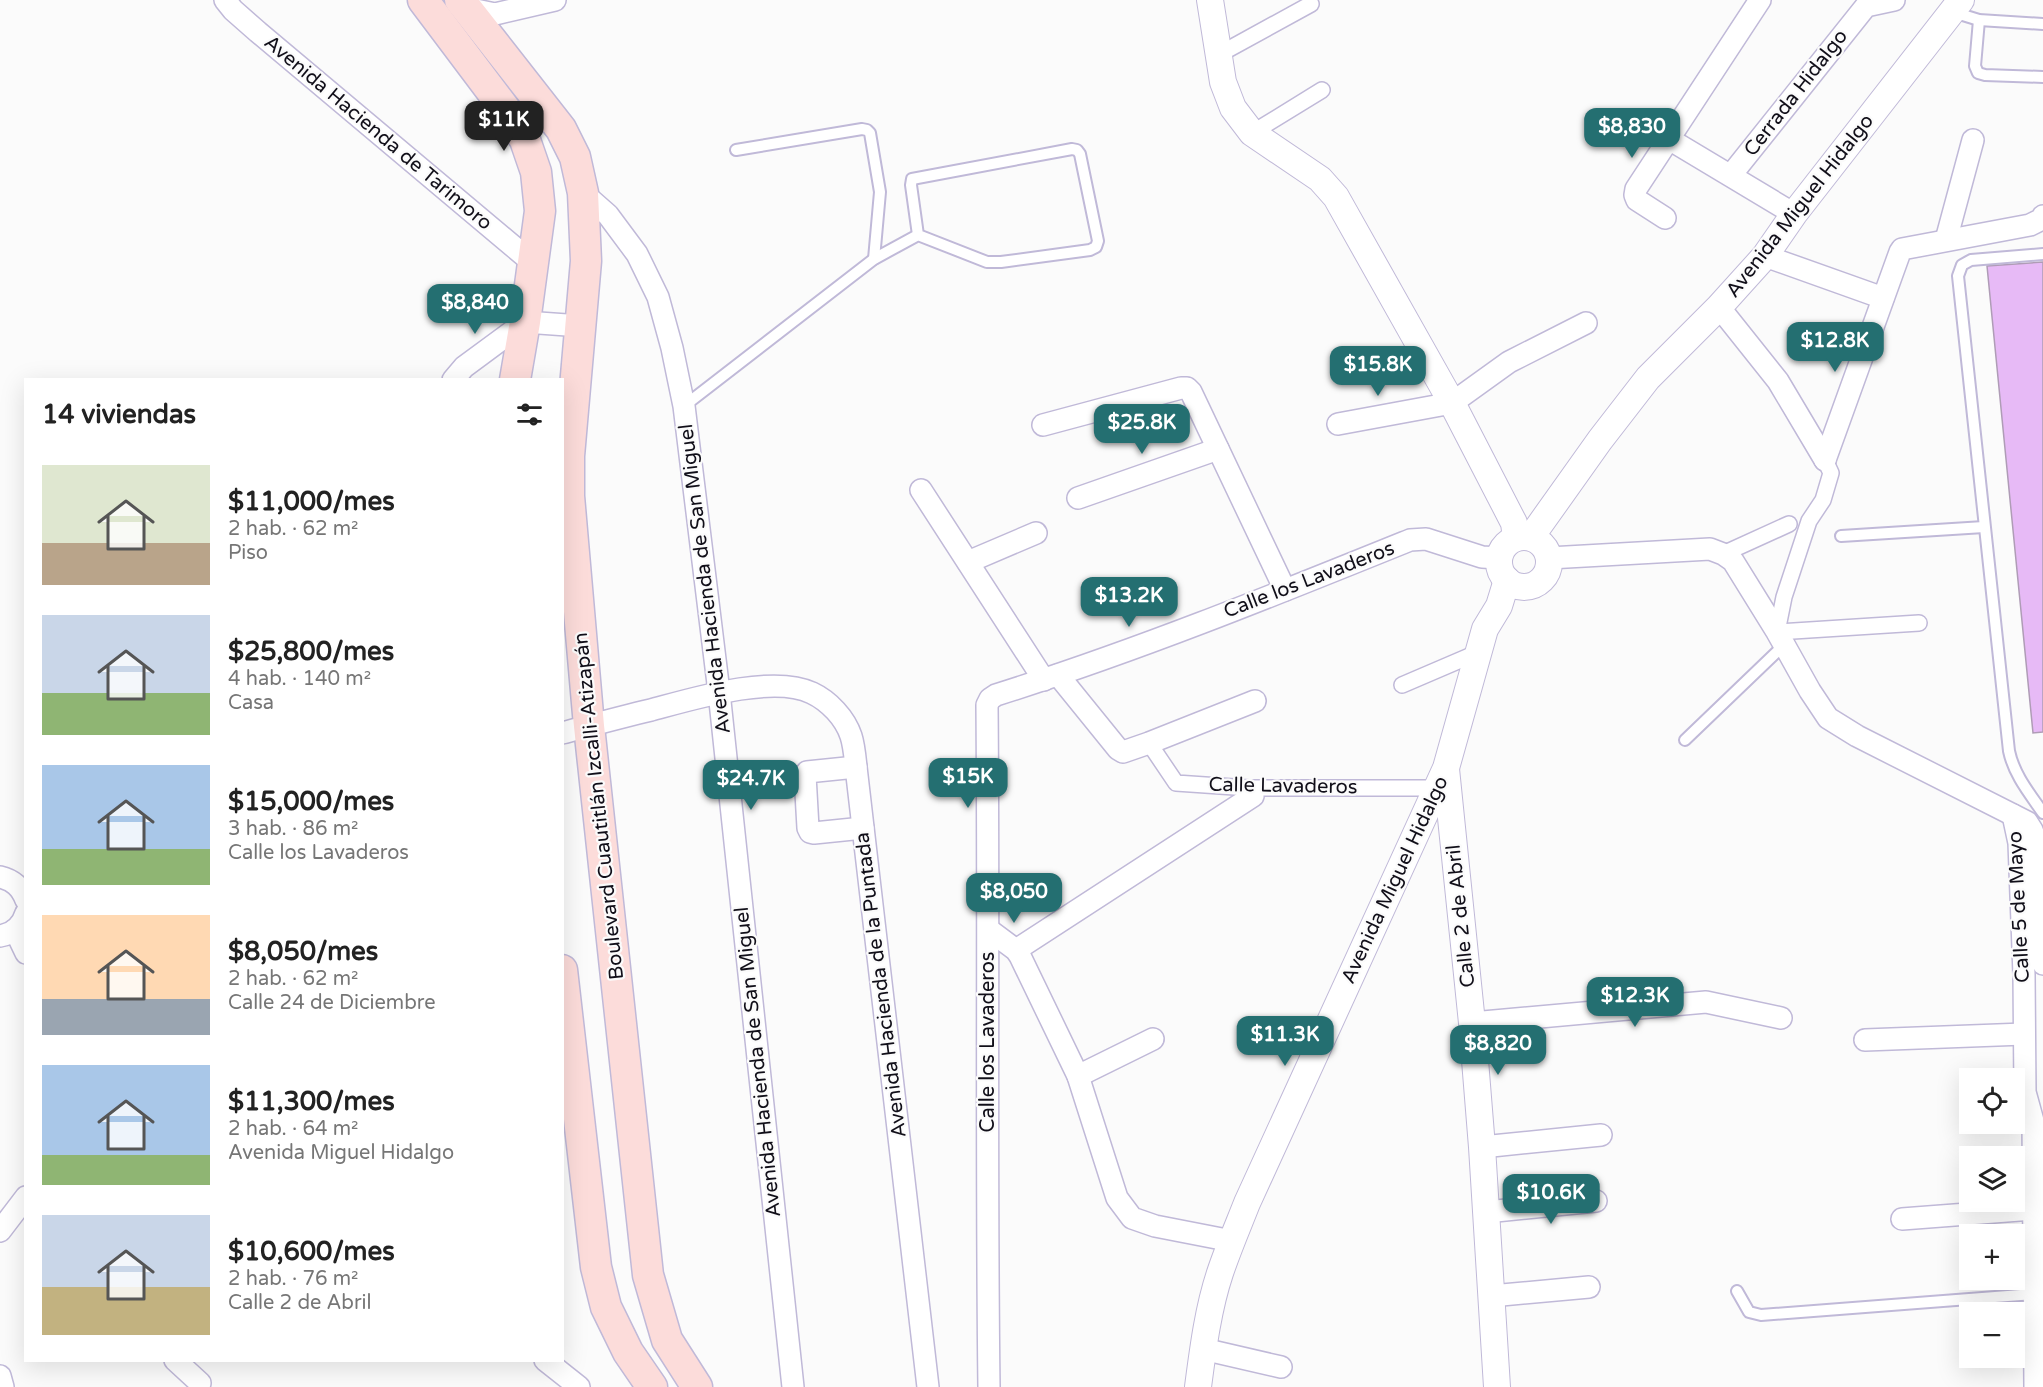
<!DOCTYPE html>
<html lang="es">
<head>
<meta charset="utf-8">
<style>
  :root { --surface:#fff; --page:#f2f2f2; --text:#222; --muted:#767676; --accent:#246f71 }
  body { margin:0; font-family:"Varela Round",sans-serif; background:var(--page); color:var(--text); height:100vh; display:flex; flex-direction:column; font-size:22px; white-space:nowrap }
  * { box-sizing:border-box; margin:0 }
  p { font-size:20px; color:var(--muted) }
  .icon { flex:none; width:33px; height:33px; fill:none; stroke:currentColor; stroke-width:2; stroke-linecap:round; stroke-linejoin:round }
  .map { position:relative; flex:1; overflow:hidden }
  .panel { position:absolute; left:24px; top:378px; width:540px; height:984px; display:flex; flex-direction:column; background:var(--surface); border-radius:0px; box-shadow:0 6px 24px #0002 }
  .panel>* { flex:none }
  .tools { position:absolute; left:1959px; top:1068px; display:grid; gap:12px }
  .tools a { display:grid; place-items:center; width:66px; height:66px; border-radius:0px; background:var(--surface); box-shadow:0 6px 24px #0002; font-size:30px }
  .price { position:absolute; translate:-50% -51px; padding:0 14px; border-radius:12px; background:var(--accent); color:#fff; font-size:20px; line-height:39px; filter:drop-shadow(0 2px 3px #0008) }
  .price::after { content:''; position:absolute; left:50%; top:36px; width:18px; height:14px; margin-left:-9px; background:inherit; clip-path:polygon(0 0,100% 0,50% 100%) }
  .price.selected { background:#222; color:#fff }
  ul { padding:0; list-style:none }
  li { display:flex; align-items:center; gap:18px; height:150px; padding:0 18px }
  li span { display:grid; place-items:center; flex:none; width:168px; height:120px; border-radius:0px; color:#555 }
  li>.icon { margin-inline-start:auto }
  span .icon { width:72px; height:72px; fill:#fffc; stroke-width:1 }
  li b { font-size:26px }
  h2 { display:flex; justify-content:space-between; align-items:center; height:72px; padding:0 18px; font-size:26px }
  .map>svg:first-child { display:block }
</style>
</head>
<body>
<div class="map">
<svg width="2043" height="1387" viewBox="0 0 2043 1387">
  <rect width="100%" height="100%" fill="#fbfbfb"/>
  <path fill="#e7baf6" stroke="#af9cb6" stroke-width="1.5" d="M2043,262V732L2033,733L1987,266Z"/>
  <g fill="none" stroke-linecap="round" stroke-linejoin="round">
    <g stroke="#c0b9d8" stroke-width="14">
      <g id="service">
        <path d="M1953,12L1979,20L2043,24"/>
        <path d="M1979,20L1975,66L1978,73L1985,75L2043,77"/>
        <path d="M736,150L862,129L867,130L870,133L880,192L874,259"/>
        <path d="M2043,254L1971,260L1962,265L1958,276L2009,751C2014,775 2030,794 2043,813"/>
        <path d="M684,406L874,259L918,235L987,262H1001L1090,250L1096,247L1098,241L1080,154L1077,150L1072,149L912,179L911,185L918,235"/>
        <path d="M1841,536L1984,527"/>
        <path d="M1685,740L1784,645"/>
        <path d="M1737,1291L1749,1312L1761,1315L2034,1294"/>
      </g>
    </g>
    <g stroke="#c0b9d8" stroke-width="18">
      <g id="pedestrian">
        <path d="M1218,55L1311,4"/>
        <path d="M1252,133L1322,90"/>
        <path d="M1825,460L1831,473L1823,500L1809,521L1784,597L1777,632L1919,623"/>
        <path d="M1723,554L1789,524"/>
        <path d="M1402,685L1479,652"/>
        <path d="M1149,743L1176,783L1249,788H1437"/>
      </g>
    </g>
    <g stroke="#c0b9d8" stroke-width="24">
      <g id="minor">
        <path d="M225,0L233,10L258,32L533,263"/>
        <path d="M466,8L495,14L555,0"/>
        <path d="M1669,139L1794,214"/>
        <path d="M1731,175L1866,6L1894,0"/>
        <path d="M583,193L608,215L637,254L658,297L672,348L684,406L719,692L793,1387"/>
        <path d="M1665,218L1637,200L1635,195L1636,189L1760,0"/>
        <path d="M1946,240L1973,140"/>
        <path d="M1765,256L1883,298"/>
        <path d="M1719,307L1778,381L1825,460"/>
        <path d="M453,380L464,367L525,322L581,326"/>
        <path d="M1338,424L1452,403L1509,362L1586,323"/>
        <path d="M1043,425L1181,388H1187L1191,392L1285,590"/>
        <path d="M1825,460L1900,252L1902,249L2030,225L2042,219L2043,216"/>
        <path d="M921,490L1044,680"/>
        <path d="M1078,498L1218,449"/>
        <path d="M1549,558L1710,549L1723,554L1733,561L1777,632L1810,691L1828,718L1857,736L2027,822L2032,830L2036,841L2043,964"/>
        <path d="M968,562L1036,533"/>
        <path d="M1058,675L1118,749L1123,752L1149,743L1255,701"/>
        <path d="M562,733C592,725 621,717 651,710C692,699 773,674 812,693C829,701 845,718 851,736C854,745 855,757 856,767L928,1387"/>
        <path d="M856,767L807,772L805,775L808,828L810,832L814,833L863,828"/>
        <path d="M2013,815L2019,843L2024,975L2025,1092L2033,1121L2035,1387"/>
        <path d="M0,877C13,880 21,887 26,900"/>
        <path d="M15,930L26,953"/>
        <path d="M989,930L1016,950L1020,956L1078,1076L1117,1198L1132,1218L1155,1226L1232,1241"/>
        <path d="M0,936C13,934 22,926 26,913"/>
        <path d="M1016,950L1253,796"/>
        <path d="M1472,1023L1706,1002L1781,1018"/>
        <path d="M1865,1040L2024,1034"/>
        <path d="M1078,1076L1153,1039"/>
        <path d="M1482,1147L1601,1135"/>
        <path d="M1486,1212L1596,1201"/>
        <path d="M1902,1219L2033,1209"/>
        <path d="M0,1231L26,1197"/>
        <path d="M1491,1296L1589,1287"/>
        <path d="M1203,1349L1281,1367"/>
        <path d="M175,1360L200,1383"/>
        <path d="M545,1360L579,1387"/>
        <path d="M0,1376L3,1387"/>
        <path d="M989,1387C986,1160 989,932 987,705L990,699L996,695C1136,651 1274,595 1410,540L1426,539L1482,557L1499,558"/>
      </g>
    </g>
    <g stroke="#c0b9d8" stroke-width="28">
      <g id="tertiary">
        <path d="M1210,0L1223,82L1233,108L1252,133L1320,179L1336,197L1452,403L1514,523L1516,538"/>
        <circle cx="1524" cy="562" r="25"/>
        <path d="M1531,537L1600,440L1648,378L1719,307L1765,256L1794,214L1961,0"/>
        <path d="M1446,769L1472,1023L1482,1147L1497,1387"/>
        <path d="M1198,1387C1203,1349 1208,1309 1220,1273C1228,1249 1238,1226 1247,1203L1446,768L1485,629L1499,606L1507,580"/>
      </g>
    </g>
    <g stroke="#c0b9d8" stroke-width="33">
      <g id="secondary">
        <path d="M423,0L511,117L525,140L536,172L540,211L525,322L515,380"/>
        <path d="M460,0L561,129L575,157L583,193L586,261L569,456V496L589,726L648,1275L667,1340L697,1387"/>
        <path d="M562,970L596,1267L606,1307L628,1352L652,1387"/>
      </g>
    </g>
    <use href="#service" stroke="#fff" stroke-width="10"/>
    <use href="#pedestrian" stroke="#fff" stroke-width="15"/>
    <use href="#minor" stroke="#fff" stroke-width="21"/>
    <use href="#tertiary" stroke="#fff" stroke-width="26"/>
    <use href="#secondary" stroke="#fcdcda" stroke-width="30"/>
  </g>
  <g text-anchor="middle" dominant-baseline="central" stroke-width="4.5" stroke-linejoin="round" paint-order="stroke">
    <g font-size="20" fill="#110f19" stroke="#fbfbfb">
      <text transform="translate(1796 93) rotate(-52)">Cerrada Hidalgo</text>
      <text transform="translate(378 133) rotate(40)">Avenida Hacienda de Tarimoro</text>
      <text transform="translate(1800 206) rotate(-52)">Avenida Miguel Hidalgo</text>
      <text transform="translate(705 579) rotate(-97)">Avenida Hacienda de San Miguel</text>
      <text transform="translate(1309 580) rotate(-21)">Calle los Lavaderos</text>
      <text transform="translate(1283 786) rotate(1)">Calle Lavaderos</text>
      <text transform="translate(599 806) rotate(-96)">Boulevard Cuautitlán Izcalli-Atizapán</text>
      <text transform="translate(1395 880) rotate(-65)">Avenida Miguel Hidalgo</text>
      <text transform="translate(2019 907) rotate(-93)">Calle 5 de Mayo</text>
      <text transform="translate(1461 916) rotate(-96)">Calle 2 de Abril</text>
      <text transform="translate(881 985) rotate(-97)">Avenida Hacienda de la Puntada</text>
      <text transform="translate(988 1042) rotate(-90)">Calle los Lavaderos</text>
      <text transform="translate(758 1062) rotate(-96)">Avenida Hacienda de San Miguel</text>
    </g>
  </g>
</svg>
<div class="tools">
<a><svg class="icon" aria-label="locate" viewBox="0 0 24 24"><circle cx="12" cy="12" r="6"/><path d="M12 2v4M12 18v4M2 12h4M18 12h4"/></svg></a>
<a><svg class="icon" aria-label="layers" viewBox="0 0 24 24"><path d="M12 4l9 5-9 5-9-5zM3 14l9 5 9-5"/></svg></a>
<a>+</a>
<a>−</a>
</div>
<b class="price selected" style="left:504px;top:152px">$11K</b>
<b class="price" style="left:1632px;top:159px">$8,830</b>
<b class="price" style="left:475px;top:335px">$8,840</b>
<b class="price" style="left:1835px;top:373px">$12.8K</b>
<b class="price" style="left:1378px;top:397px">$15.8K</b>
<b class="price" style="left:1142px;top:455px">$25.8K</b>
<b class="price" style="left:1129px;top:628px">$13.2K</b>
<b class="price" style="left:968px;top:809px">$15K</b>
<b class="price" style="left:751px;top:811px">$24.7K</b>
<b class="price" style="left:1014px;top:924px">$8,050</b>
<b class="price" style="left:1635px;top:1028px">$12.3K</b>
<b class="price" style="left:1285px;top:1067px">$11.3K</b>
<b class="price" style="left:1498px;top:1076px">$8,820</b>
<b class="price" style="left:1551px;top:1225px">$10.6K</b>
<section class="panel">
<h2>14 viviendas<svg class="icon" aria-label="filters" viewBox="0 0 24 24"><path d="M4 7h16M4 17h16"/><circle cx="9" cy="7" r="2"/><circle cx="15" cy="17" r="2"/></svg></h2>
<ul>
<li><span style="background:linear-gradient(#dfe7d0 65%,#b9a48a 0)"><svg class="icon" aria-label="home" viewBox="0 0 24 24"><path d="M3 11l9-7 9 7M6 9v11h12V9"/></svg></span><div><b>$11,000/mes</b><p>2 hab. · 62 m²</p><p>Piso</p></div></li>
<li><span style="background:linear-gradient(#c9d6e8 65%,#8fb573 0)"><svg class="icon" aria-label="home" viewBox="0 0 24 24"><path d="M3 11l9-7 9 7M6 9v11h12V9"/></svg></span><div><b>$25,800/mes</b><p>4 hab. · 140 m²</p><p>Casa</p></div></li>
<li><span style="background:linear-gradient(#a9c7e8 70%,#8fb573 0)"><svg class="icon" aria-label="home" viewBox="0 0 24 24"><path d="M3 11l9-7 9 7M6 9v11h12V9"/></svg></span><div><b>$15,000/mes</b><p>3 hab. · 86 m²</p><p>Calle los Lavaderos</p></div></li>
<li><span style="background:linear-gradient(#ffd9b3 70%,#9aa5b1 0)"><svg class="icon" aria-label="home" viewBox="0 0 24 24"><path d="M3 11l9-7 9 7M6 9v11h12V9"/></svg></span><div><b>$8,050/mes</b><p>2 hab. · 62 m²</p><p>Calle 24 de Diciembre</p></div></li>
<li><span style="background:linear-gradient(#a9c7e8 75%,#8fb573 0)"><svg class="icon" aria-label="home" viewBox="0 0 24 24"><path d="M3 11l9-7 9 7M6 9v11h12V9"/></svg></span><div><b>$11,300/mes</b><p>2 hab. · 64 m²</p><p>Avenida Miguel Hidalgo</p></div></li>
<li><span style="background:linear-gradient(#c9d6e8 60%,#c2b280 0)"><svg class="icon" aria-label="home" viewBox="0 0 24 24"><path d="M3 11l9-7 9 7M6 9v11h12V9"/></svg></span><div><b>$10,600/mes</b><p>2 hab. · 76 m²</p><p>Calle 2 de Abril</p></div></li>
</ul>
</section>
</div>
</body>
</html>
